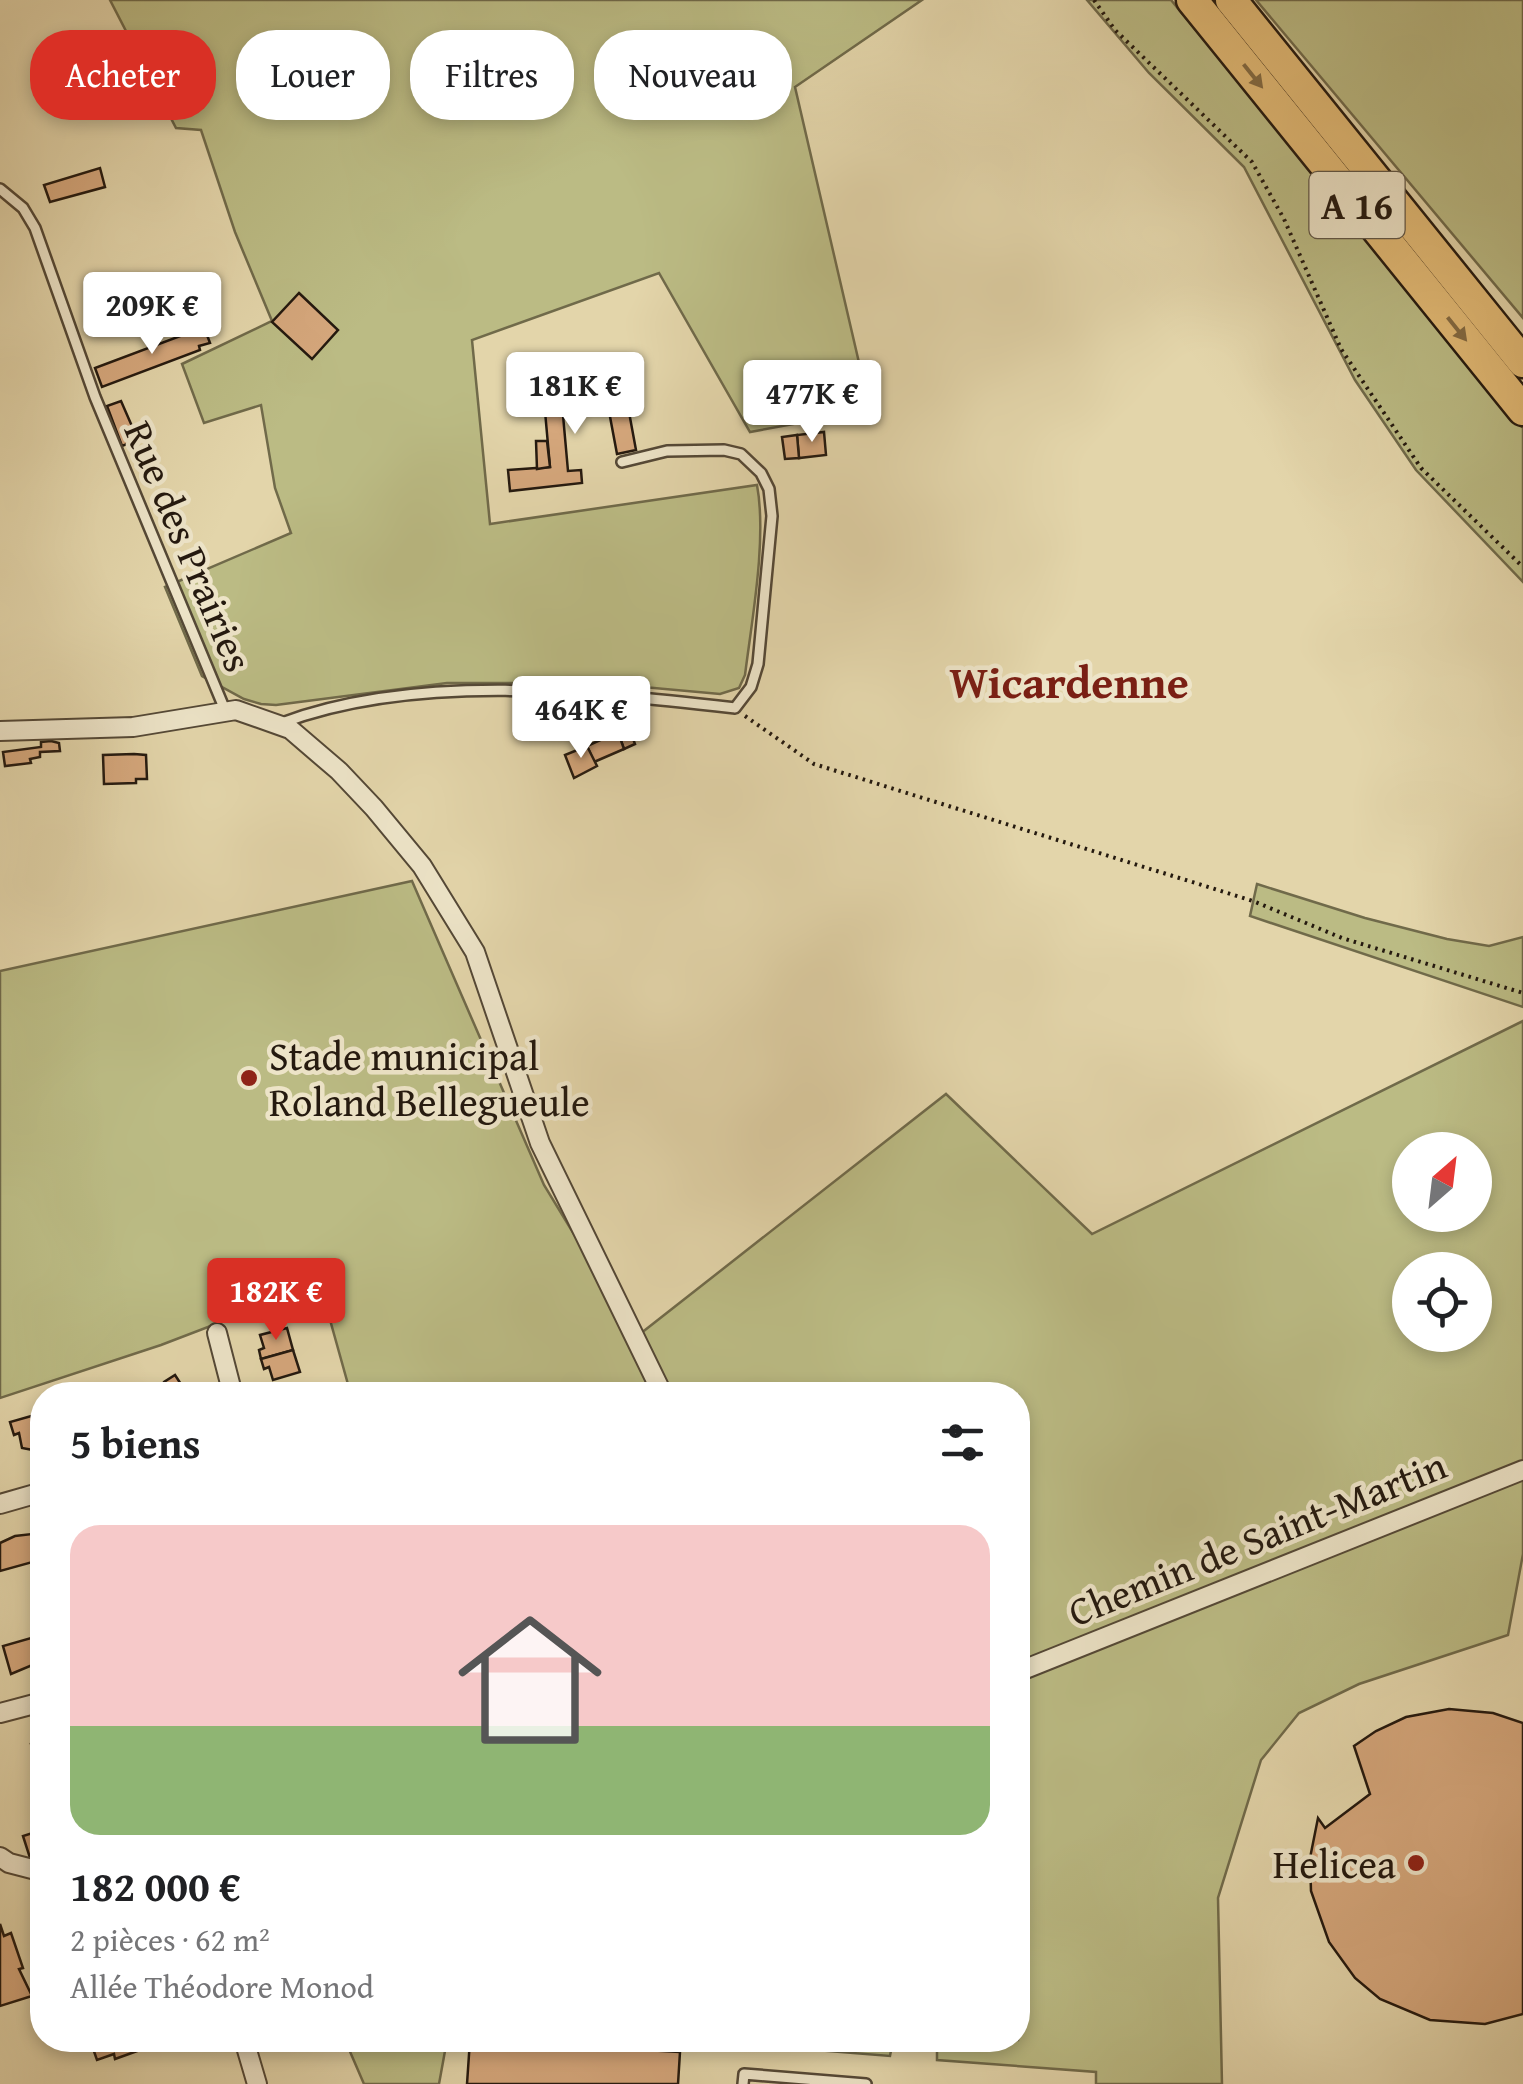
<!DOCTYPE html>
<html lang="fr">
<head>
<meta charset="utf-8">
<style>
  :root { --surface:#fff; --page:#f6f6f6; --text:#202124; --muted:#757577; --accent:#d93025 }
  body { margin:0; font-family:"Gentium Book Plus",serif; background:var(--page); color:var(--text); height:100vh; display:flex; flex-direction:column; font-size:38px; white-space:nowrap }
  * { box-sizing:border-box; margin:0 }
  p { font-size:32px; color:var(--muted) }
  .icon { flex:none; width:55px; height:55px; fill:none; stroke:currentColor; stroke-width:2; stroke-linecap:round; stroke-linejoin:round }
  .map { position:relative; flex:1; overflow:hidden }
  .panel { position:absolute; left:30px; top:1382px; width:1000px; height:670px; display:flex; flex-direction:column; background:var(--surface); border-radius:40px; box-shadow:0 5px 15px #0003 }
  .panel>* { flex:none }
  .hud { position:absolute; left:30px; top:30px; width:1000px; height:90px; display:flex; gap:20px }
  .needle { width:65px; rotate:28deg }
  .fabs { position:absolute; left:1392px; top:1132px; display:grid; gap:20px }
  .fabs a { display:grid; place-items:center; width:100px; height:100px; border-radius:50%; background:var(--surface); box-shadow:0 5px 15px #0003; font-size:50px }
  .price { position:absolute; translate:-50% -85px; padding:0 22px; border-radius:10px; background:#fff; color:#222; font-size:32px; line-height:65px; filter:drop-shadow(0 2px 5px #0008) }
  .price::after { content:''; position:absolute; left:50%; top:60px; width:30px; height:22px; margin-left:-15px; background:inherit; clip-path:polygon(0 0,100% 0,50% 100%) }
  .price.selected { background:var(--accent); color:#fff }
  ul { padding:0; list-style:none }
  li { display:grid; align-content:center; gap:20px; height:530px; padding:0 40px }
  li span { display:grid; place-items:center; height:310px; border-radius:30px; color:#555 }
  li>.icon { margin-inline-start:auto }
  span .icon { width:180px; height:180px; fill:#fffc; stroke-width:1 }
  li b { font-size:42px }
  h2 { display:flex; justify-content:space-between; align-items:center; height:120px; padding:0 40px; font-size:42px }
  .pill { padding:0 35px; border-radius:40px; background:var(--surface); box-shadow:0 5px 15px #0003; font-size:35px; line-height:90px }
  .pill.selected { background:var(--accent); color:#fff }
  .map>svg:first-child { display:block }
</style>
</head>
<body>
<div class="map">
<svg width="1523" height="2084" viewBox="0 0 1523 2084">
  <rect width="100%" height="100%" fill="#e3d5aa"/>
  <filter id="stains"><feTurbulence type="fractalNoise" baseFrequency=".002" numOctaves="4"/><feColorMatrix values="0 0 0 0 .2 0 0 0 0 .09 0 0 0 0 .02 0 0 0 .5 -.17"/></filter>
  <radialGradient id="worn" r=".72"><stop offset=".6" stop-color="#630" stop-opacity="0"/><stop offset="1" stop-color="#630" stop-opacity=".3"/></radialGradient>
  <g fill="#bbbb84" stroke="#706a4a" stroke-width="2.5" fill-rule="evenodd">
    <path d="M110,0H922L795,87L870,410L750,432L659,273L472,340L490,524L757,485C767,539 752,619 745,675L739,688L720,694L599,683H447L276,705L261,704L244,699L202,676L165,587L291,533L275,488L261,405L204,423L182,364L272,321L235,232L201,130L176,128Z"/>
    <path d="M1087,0H1171L1523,428V582L1416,470L1355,380L1244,167L1149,73Z"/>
    <path d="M1256,0H1523V318Z"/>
    <path d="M412,881L544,1185L603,1282L631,1341L946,1094L1092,1234L1523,1021V1554L1508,1635L1359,1684L1299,1713L1261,1760L1218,1898L1222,2084H1096V2072L937,2060V2044L893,2040L890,2056L740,2044L738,2040H1018V1395H351L320,1284L161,1345L0,1398V971ZM1410,1150H1475V1215H1410ZM1410,1270H1475V1335H1410Z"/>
    <path d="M1257,884L1365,918L1447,939L1489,946L1523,937V1007L1250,916Z"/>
    <path d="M345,2040H447L439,2084H364Z"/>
  </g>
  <g fill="#d5a77c" stroke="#24190f" stroke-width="2.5">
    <path d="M100,168L105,187L50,202L44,185Z"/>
    <path d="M118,274L127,313L102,319L90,280Z"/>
    <path d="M299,293L338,330L312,359L272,322Z"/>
    <path d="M204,327L210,343L199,346L200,350L102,387L95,368Z"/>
    <path d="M624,385L636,450L617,454L608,406L563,415L568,471L581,470L582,483L510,491L508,470L550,467L544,400Z"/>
    <path d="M121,401L138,440L122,446L107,406Z"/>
    <path d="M824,432L826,455L799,458L797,435Z"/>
    <path d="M797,435L799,458L785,459L782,437Z"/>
    <path d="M536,441H547L550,467L537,469Z"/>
    <path d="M607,703H620L635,744L624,749Z"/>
    <path d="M570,705L583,734L575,737L573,730L557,736L547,711Z"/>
    <path d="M618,732L624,749L594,762L587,746Z"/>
    <path d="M51,741L59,743L60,751L40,752V757L30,759L31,763L5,766L3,752L41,747V742Z"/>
    <path d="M587,746L597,766L574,778L565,755Z"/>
    <path d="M134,754L146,755L147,779H136V783L104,784L103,755Z"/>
    <path d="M287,1328L293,1350L261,1359L259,1350L264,1348L260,1335Z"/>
    <path d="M293,1350L300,1372L273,1380L269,1367L264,1369L261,1359Z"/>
    <path d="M175,1375L188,1395H154L164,1389V1382Z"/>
    <path d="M42,1413V1442L36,1444L33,1450L22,1448L19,1433L14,1435L10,1422Z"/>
    <path d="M32,1534L40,1560L0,1571V1543L15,1536Z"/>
    <path d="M38,1636L42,1661L11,1674L3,1646Z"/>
    <path d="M1449,1709L1493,1713L1523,1723V2014L1485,2024L1430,2020L1380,1999L1355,1978L1329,1942L1311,1891L1310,1858L1318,1818L1325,1828L1370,1794L1354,1746L1376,1731L1406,1717Z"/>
    <path d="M42,1741V1775L39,1776L31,1744Z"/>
    <path d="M42,1830V1854L30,1858L23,1836Z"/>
    <path d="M0,1924L4,1936L11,1933L23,1968L19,1969L32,1996L0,2006Z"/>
    <path d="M90,2040H152L154,2045L115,2059L114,2054L97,2060Z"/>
    <path d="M470,2040L680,2052L678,2084H467Z"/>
  </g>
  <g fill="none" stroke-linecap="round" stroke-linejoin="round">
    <g stroke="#544836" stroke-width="14">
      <g id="service">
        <path d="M0,189L23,208L35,228L95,397L225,710"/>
        <path d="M282,723C418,672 593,692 735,708L751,687L758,664L772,516L769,489L761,473L741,454L724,450L667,451L622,462"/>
        <path d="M743,2084L744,2074L866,2084"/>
      </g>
    </g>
    <g stroke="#544836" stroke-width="22">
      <g id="minor">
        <path d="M0,731L133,727L236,710L290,729L339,771L374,808L422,866L475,952L540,1143L663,1395"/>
        <path d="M217,1333L233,1395"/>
        <path d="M0,1504L42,1492"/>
        <path d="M1018,1672L1523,1470"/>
        <path d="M0,1713L42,1702"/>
        <path d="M0,1857L9,1863L36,1870"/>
        <path d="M244,2040L257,2084"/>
      </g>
    </g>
    <g stroke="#24190f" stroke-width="35">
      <g id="motorway">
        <path d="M1192,0L1523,410"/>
        <path d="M1231,0L1523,362"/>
      </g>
    </g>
    <g stroke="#24190f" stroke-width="4" stroke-dasharray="2.5 5" stroke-linecap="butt">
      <path d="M1094,0L1115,30L1252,162L1284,219L1341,349L1421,468L1523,567"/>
      <path d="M745,716L814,764L1253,901L1342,938L1523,993"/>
    </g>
    <use href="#service" stroke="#ede4c8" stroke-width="9"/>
    <use href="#minor" stroke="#ede4c8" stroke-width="18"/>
    <use href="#motorway" stroke="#e2ba75" stroke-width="30"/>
  </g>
  <defs><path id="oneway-solid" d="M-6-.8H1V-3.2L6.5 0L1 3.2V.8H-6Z" transform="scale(2.5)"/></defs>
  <g fill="#836a42">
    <use href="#oneway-solid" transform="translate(1253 76) rotate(51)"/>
    <use href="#oneway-solid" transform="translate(1457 329) rotate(51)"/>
  </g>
  <g fill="#8f2418" stroke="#ede4c8" stroke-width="4">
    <circle cx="249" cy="1078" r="10"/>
    <circle cx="1416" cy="1863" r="10"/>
  </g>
  <g text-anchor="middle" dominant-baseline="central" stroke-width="9" stroke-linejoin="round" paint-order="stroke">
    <rect fill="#ede4c8" stroke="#605646" stroke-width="2.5" x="1309.5" y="172" width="95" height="66" rx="8"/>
    <g font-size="38" font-weight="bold" fill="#24190f">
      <text x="1357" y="205">A 16</text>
    </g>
    <g font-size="40" fill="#24190f" stroke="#ede4c8">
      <text transform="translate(189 546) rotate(67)">Rue des Prairies</text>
      <text transform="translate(1257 1538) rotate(-22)">Chemin de Saint-Martin</text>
    </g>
    <g font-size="40" fill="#24190f" stroke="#ede4c8" text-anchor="start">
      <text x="269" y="1055">Stade municipal<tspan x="269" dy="46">Roland Bellegueule</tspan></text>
      <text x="1396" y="1863" text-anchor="end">Helicea</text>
    </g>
    <g font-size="45" font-weight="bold" fill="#7a1f14" stroke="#ede4c8">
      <text x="1069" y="681">Wicardenne</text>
    </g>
  </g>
  <rect width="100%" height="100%" filter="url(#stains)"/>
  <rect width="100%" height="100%" fill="url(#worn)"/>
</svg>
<div class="fabs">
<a><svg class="needle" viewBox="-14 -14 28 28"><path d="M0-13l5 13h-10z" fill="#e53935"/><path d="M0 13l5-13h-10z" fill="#757577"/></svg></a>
<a><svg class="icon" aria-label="locate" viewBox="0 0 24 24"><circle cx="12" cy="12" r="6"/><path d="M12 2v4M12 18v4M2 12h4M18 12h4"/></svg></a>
</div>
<b class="price" style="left:152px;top:357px">209K €</b>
<b class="price" style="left:575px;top:437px">181K €</b>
<b class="price" style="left:812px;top:445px">477K €</b>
<b class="price" style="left:581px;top:761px">464K €</b>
<b class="price selected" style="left:276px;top:1343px">182K €</b>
<div class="hud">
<a class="pill selected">Acheter</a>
<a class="pill">Louer</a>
<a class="pill">Filtres</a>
<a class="pill">Nouveau</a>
</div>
<section class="panel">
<h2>5 biens<svg class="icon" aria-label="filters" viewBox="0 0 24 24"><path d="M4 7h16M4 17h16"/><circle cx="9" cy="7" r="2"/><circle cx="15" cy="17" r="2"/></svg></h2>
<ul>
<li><span style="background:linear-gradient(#f6c9c9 65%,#8fb573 0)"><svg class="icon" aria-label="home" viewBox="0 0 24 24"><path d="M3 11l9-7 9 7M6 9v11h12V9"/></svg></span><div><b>182 000 €</b><p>2 pièces · 62 m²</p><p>Allée Théodore Monod</p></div></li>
</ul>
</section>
</div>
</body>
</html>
